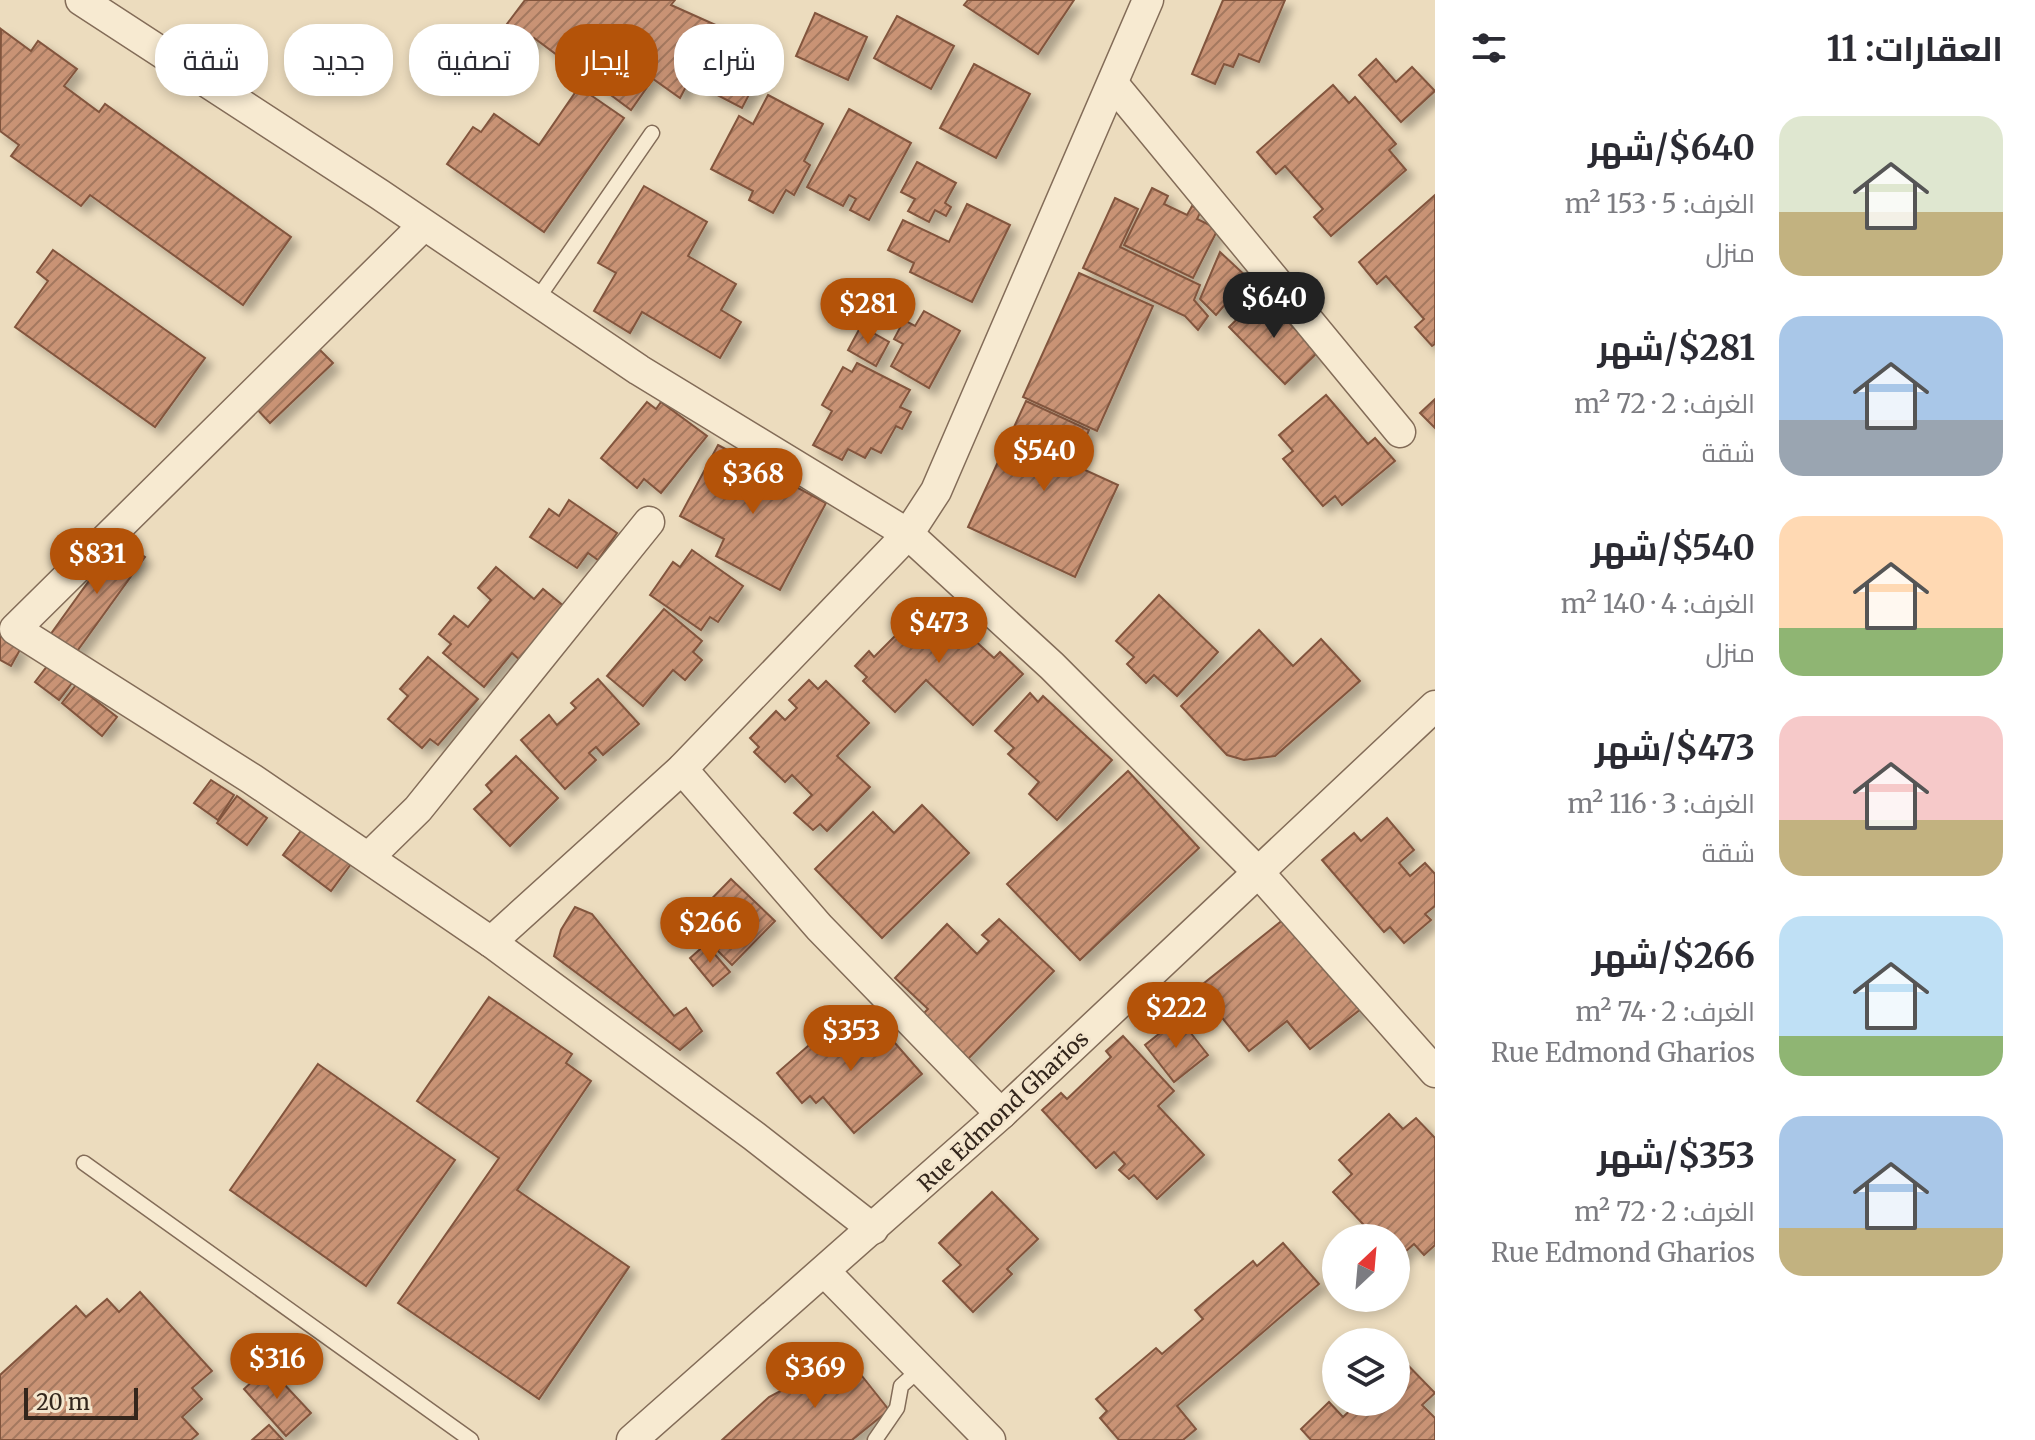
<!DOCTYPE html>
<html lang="ar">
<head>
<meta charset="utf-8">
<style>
  :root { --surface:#fff; --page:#f2f2f3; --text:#2b2b33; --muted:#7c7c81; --accent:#b45309 }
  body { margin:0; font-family:Merriweather,Cairo,serif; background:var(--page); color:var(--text); direction:rtl; height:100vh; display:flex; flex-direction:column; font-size:30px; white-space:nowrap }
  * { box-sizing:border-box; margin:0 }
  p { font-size:26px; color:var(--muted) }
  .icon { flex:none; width:44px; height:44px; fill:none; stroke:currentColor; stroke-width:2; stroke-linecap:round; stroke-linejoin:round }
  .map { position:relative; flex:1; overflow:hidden; direction:ltr }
  .side { display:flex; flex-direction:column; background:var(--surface); width:600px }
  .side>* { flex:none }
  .banner { position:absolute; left:24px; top:24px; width:760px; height:72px; direction:rtl; display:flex; gap:16px }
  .needle { width:52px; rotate:26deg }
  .tools { position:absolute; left:1322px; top:1224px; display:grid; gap:16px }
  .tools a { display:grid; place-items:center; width:88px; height:88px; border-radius:50%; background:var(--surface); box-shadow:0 4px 12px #0003; font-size:40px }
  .scale { position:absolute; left:24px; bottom:20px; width:114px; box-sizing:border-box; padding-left:8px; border:4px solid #33261c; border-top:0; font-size:22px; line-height:28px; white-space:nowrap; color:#33261c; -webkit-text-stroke:6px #f4e6cd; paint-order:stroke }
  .price { position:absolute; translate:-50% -68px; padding:0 18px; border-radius:28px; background:var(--accent); color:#fff; font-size:26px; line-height:52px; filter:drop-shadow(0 2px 4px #0008) }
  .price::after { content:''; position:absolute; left:50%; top:48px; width:24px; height:18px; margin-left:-12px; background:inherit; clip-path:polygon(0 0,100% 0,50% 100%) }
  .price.current { background:#222; color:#fff }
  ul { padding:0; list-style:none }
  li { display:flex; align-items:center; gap:24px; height:200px; padding:0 32px }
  li span { display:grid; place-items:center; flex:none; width:224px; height:160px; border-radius:24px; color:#555 }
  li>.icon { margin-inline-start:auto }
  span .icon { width:96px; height:96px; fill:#fffc; stroke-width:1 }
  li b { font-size:34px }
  h2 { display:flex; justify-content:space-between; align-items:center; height:96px; padding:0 32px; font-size:34px }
  .chip { padding:0 28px; border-radius:32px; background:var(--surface); box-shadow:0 4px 12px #0003; font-size:28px; line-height:72px }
  .chip.current { background:var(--accent); color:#fff }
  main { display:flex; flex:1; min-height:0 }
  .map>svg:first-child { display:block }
</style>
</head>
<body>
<main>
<section class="side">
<h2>العقارات: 11<svg class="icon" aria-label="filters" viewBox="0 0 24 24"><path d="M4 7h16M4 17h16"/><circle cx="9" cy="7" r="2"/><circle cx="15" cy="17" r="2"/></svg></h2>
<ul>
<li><span style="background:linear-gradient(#dfe7d0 60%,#c2b280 0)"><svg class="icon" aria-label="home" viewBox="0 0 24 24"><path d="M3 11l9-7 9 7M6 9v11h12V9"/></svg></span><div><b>$640/شهر</b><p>الغرف: 5 · 153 m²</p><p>منزل</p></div></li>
<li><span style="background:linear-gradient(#a9c7e8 65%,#9aa5b1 0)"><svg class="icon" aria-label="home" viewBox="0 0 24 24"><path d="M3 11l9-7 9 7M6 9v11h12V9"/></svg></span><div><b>$281/شهر</b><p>الغرف: 2 · 72 m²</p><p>شقة</p></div></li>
<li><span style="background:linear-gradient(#ffd9b3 70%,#8fb573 0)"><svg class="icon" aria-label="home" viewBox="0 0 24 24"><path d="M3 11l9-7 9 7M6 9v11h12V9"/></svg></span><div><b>$540/شهر</b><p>الغرف: 4 · 140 m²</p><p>منزل</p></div></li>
<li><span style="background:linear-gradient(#f6c9c9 65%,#c2b280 0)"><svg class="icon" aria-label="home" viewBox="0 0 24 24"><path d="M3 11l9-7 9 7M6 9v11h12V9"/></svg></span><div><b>$473/شهر</b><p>الغرف: 3 · 116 m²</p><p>شقة</p></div></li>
<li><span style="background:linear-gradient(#bfe0f5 75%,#8fb573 0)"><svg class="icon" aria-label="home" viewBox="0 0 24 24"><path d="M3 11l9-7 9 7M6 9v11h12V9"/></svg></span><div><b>$266/شهر</b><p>الغرف: 2 · 74 m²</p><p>Rue Edmond Gharios</p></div></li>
<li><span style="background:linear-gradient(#a9c7e8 70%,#c2b280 0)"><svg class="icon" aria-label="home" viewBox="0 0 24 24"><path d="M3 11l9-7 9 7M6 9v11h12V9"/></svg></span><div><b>$353/شهر</b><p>الغرف: 2 · 72 m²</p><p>Rue Edmond Gharios</p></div></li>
</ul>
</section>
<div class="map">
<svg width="1435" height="1440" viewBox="0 0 1435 1440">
  <defs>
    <pattern id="building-hatch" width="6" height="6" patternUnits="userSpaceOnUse" patternTransform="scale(2)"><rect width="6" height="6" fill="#c99375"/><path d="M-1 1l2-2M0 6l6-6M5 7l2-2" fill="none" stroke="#a4785f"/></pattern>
    <filter id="shadow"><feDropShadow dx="7" dy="7" stdDeviation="4" flood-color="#0004"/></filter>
  </defs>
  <rect width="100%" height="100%" fill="#ecdcbe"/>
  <g fill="url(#building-hatch)" stroke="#82553e" stroke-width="2" filter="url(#shadow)">
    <path d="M525,0H675L671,5L718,26L680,98L653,79L631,110L534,38L517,62L492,44Z"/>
    <path d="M968,0H1074L1038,54L964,5Z"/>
    <path d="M1223,0H1285L1259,62L1239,54L1233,67L1224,64L1215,84L1192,74Z"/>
    <path d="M815,13L867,37L848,80L796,56Z"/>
    <path d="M897,16L954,46L931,89L874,58Z"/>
    <path d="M1,29L31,51L38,41L77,69L64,86L99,112L105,104L291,237L243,305L90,195L81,206L11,156L19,145L0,131Z"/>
    <path d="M722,46L763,68L742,108L700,86Z"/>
    <path d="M1376,59L1396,82L1412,67L1435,91L1401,122L1359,75Z"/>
    <path d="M974,64L1030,94L996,158L940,128Z"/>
    <path d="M1333,85L1349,103L1355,97L1396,144L1389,150L1406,170L1331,236L1314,217L1323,209L1285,166L1276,174L1257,152Z"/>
    <path d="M579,87L624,118L544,232L447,164L473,127L481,132L494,114L539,145Z"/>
    <path d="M768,95L823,124L804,161L810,165L794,195L786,190L773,213L749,200L753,191L711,169L739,116L753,124Z"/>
    <path d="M849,109L911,143L869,220L850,210L856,199L849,195L843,206L807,187Z"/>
    <path d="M917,162L956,183L945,203L951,207L946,216L935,210L929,222L908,211L915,199L901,192Z"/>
    <path d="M644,186L707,222L688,256L736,284L721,310L741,322L720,358L642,312L630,333L594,311L616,273L598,263Z"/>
    <path d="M1152,188L1168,196L1164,204L1187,215L1192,206L1201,211L1197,219L1218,229L1193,278L1124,245Z"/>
    <path d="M1435,195V344L1432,346L1415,327L1424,319L1386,276L1377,284L1359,262Z"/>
    <path d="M1115,198L1138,209L1120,247L1200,285L1194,300L1208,316L1198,330L1185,316L1083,268Z"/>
    <path d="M967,204L1010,225L972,302L910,272L914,263L888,250L903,220L949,242Z"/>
    <path d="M53,250L205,358L155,427L15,327L48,281L37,272Z"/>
    <path d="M1220,252L1248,278L1216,315L1200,299Z"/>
    <path d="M1079,273L1153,306L1097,431L1023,397Z"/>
    <path d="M1262,295L1318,352L1285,384L1229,327Z"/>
    <path d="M924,311L960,331L929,388L891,366L903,344L894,339L904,320L915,326Z"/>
    <path d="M861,326L889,342L876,366L848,350Z"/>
    <path d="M316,346L333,363L270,423L253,405Z"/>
    <path d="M857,363L910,390L900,407L911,412L902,429L896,426L881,453L871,448L865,458L848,449L842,460L813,445L832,411L822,405L843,367L852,372Z"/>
    <path d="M1326,395L1368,444L1375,438L1395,461L1342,505L1335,496L1323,506L1283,459L1293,451L1279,435Z"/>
    <path d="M1435,399V428L1420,413Z"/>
    <path d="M1026,401L1089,430L1074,465L1118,485L1075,577L968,527Z"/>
    <path d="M647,402L656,409L661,402L707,436L661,493L644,479L637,488L601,458Z"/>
    <path d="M718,445L826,503L780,590L716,556L724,539L680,516Z"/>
    <path d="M569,500L617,533L598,560L588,553L577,568L530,537L549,509L559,516Z"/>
    <path d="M119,539L145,557L75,654L50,635Z"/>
    <path d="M692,550L743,586L718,622L710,617L701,630L650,595L673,562L680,567Z"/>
    <path d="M496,567L534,599L543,589L566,608L522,662L512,653L484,687L443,653L451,644L439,634L454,616L468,627L491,600L478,588Z"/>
    <path d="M1159,595L1218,652L1177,696L1154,675L1146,683L1127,664L1134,657L1116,641Z"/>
    <path d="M920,602L943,624L958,609L978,629L971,637L994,658L1000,652L1023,674L973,725L926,680L895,712L863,681L867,677L855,666L869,651L874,657L901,630L897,626Z"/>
    <path d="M664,609L702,641L693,652L702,660L685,680L673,670L643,706L607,676Z"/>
    <path d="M1259,630L1293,666L1321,639L1360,681L1275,756L1244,760L1227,755L1181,706Z"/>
    <path d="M0,636L21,648L11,666L0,660Z"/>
    <path d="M428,657L478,699L438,745L430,739L422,748L388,719L408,696L400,689Z"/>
    <path d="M48,665L72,683L59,700L35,682Z"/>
    <path d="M598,679L639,724L603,755L596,747L589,753L596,760L565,789L521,740L549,715L557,725L576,708L571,703Z"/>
    <path d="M809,680L818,689L826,681L869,723L837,756L870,787L827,831L820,824L813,830L794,813L812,795L792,775L785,782L754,752L759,747L750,738L776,711L785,720L797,708L789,700Z"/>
    <path d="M76,685L117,717L102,736L62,703Z"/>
    <path d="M1030,693L1038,702L1043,696L1112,760L1057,820L1029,794L1039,782L1008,754L1014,748L995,731Z"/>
    <path d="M516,756L558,798L510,846L474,809L492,792L486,785Z"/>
    <path d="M1128,771L1199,848L1080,960L1007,884Z"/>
    <path d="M211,780L234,795L218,820L194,803Z"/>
    <path d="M237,796L267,818L247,845L217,823Z"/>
    <path d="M922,805L969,853L882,938L815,869L873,812L894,833Z"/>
    <path d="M1387,818L1414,850L1399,863L1410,876L1425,863L1435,874V906L1425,914L1431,920L1404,943L1390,927L1384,932L1322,860L1354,833L1361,841Z"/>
    <path d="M303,828L351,864L331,891L283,855Z"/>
    <path d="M731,879L775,921L732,965L689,922Z"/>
    <path d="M575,907L592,914L674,1016L686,1008L702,1031L680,1050L554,956L561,930Z"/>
    <path d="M999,919L1054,971L962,1065L916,1021L928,1009L895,978L947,924L977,954L989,941L982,935Z"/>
    <path d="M1284,919L1328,974L1336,967L1366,1005L1310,1049L1287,1021L1249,1051L1198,988Z"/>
    <path d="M706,944L730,972L713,986L690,958Z"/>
    <path d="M489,997L572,1054L566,1063L591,1081L517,1190L629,1267L539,1399L398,1303L499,1158L417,1101Z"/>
    <path d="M1179,1018L1208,1055L1174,1082L1145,1045Z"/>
    <path d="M839,1019L861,1044L881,1027L922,1074L854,1133L823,1097L816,1103L810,1096L802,1103L777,1073Z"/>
    <path d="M1123,1036L1174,1091L1158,1106L1204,1155L1157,1199L1134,1175L1129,1179L1119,1170L1125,1164L1114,1152L1096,1168L1042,1110L1061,1093L1067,1099L1111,1057L1106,1051Z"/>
    <path d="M318,1064L455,1160L366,1286L230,1190Z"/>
    <path d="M1389,1114L1403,1129L1416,1118L1435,1138V1245L1424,1255L1414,1244L1396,1260V1238H1376L1333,1192L1352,1174L1339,1160Z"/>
    <path d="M992,1192L1038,1239L1007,1269L1012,1274L973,1312L943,1281L961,1265L939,1243Z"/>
    <path d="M1283,1243L1319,1284L1177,1406L1196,1429L1183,1440H1119L1100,1418L1107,1411L1096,1399L1156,1348L1162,1354L1203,1319L1195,1310L1253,1261L1257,1266Z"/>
    <path d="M140,1292L212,1371L192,1388L202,1399L182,1417L198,1434L191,1440H0V1375L76,1306L86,1317L107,1299L119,1312Z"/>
    <path d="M1396,1353L1435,1393L1422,1405L1435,1418V1440H1311L1301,1429L1329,1402L1343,1417L1359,1402H1396Z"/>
    <path d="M827,1366L862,1376L889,1410L852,1440H722L769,1397Z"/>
    <path d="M268,1367L311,1413L286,1436L244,1389Z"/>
    <path d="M269,1425L283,1440H252Z"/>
  </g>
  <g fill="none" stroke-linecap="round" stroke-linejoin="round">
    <g stroke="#836c58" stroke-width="17">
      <g id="service">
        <path d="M536,301L652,133"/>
        <path d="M84,1163L471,1440"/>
        <path d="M875,1440L897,1408L901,1386L920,1369"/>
      </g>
    </g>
    <g stroke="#836c58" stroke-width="33">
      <g id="minor">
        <path d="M81,0L379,194L639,370L908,534L1052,666L1259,873L1435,1072"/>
        <path d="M1114,85L1400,432"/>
        <path d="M423,226L15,629L252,779L491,942L682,769L908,534L936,491L1148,0"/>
        <path d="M682,769L819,927L1001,1114"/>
        <path d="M369,857L418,809L649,522"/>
        <path d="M491,942L754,1136L873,1229"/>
        <path d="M825,1272L990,1440"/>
        <path d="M632,1440L1001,1114L1435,706"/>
      </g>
    </g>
    <use href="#service" stroke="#f7ead1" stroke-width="14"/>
    <use href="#minor" stroke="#f7ead1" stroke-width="30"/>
  </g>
  <g text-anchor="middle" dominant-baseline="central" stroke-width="6" stroke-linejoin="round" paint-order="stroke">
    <g font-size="22" fill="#33261c" stroke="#f4e6cd">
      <text transform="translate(1003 1111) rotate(-43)">Rue Edmond Gharios</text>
    </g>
  </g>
</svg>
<div class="tools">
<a><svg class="needle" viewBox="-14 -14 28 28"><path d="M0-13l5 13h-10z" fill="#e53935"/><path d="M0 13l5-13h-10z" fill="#7c7c81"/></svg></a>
<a><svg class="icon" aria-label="layers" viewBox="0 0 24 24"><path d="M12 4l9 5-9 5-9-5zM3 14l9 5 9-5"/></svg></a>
</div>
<div class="scale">20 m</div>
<b class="price current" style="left:1274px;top:340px">$640</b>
<b class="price" style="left:868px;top:346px">$281</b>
<b class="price" style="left:1044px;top:493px">$540</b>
<b class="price" style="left:753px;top:516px">$368</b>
<b class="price" style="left:97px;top:596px">$831</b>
<b class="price" style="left:939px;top:665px">$473</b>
<b class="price" style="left:710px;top:965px">$266</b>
<b class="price" style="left:1176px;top:1050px">$222</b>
<b class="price" style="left:851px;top:1073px">$353</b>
<b class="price" style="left:277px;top:1401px">$316</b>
<b class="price" style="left:815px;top:1410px">$369</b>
<div class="banner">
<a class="chip">شراء</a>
<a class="chip current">إيجار</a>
<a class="chip">تصفية</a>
<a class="chip">جديد</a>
<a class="chip">شقة</a>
</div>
</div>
</main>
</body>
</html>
